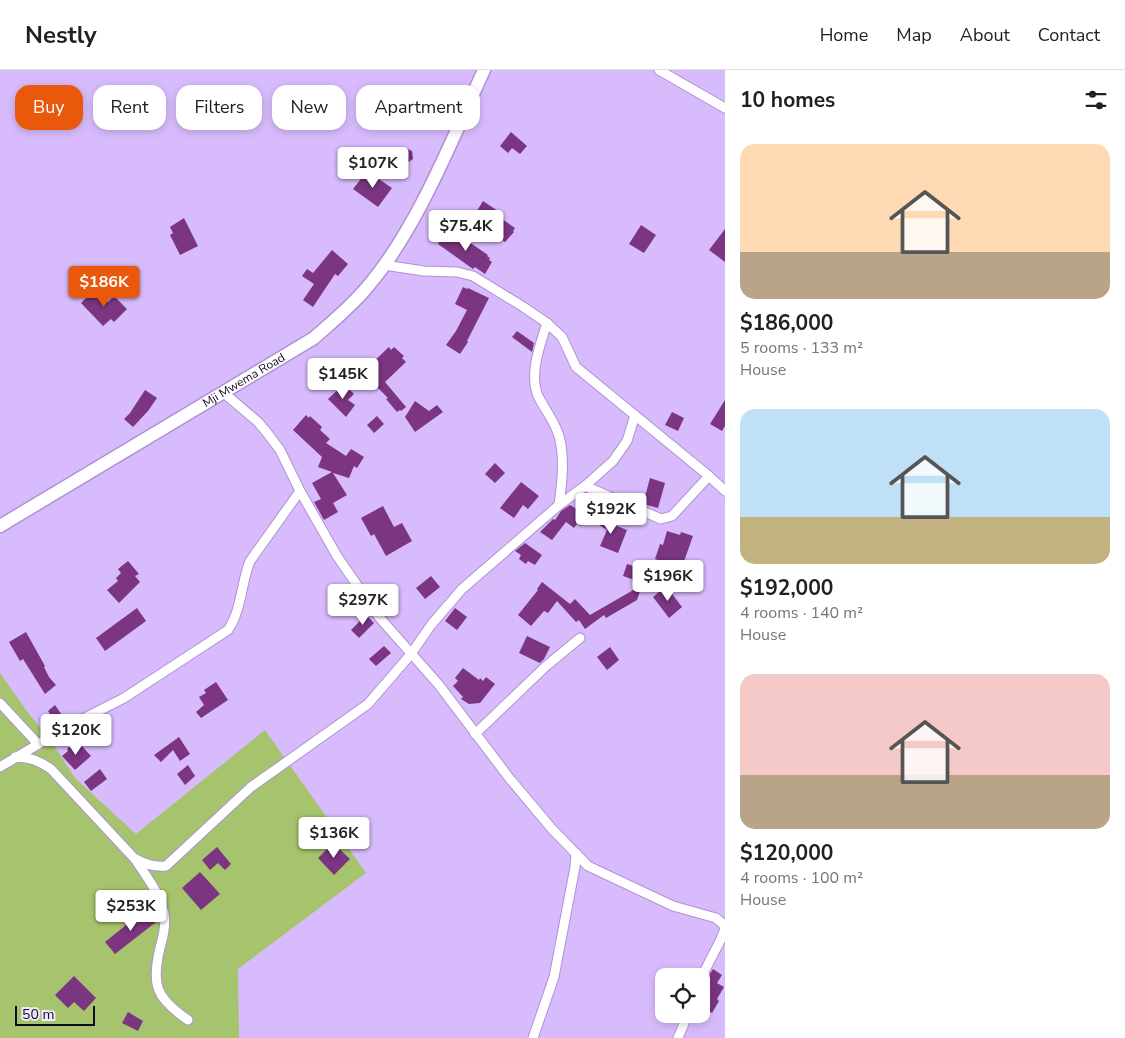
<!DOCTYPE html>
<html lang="en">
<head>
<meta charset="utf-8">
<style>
  :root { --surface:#fff; --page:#f6f6f6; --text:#202124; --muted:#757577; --line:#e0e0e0; --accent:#ea580c }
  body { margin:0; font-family:"Nunito Sans",sans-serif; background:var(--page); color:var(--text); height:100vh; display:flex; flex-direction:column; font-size:19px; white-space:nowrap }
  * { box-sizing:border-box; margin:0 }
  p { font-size:16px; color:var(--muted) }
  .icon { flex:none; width:28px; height:28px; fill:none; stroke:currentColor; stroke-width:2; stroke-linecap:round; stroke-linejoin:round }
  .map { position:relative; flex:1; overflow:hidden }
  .panel { display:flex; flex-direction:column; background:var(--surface); width:400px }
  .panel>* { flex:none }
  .hud { position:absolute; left:15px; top:15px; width:475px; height:45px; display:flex; gap:10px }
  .fabs { position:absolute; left:655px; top:898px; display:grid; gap:10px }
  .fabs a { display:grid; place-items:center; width:55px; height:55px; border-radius:10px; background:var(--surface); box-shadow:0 2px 8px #0003; font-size:25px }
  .scale { position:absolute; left:15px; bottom:12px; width:80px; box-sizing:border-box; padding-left:5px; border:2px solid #140920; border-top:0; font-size:14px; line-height:18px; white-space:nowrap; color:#140920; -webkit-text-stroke:4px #efe7fb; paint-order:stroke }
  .price { position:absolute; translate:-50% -42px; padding:0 11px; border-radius:5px; background:#fff; color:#222; font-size:16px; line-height:32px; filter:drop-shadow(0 1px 2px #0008) }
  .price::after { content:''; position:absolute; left:50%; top:30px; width:15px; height:11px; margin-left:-8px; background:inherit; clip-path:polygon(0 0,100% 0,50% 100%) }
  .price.selected { background:var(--accent); color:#fff }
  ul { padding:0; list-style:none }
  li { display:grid; align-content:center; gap:10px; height:265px; padding:0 15px }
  li span { display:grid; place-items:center; height:155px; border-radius:15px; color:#555 }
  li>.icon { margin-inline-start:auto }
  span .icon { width:90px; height:90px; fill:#fffc; stroke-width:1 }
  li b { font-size:21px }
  h2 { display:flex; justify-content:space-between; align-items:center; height:60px; padding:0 15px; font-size:21px }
  .tag { padding:0 18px; border-radius:15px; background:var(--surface); box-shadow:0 2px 8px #0003; font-size:18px; line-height:45px }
  .tag.selected { background:var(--accent); color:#fff }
  header { display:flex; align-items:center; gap:30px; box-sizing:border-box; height:70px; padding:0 25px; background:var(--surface); border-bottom:1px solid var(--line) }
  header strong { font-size:24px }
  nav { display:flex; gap:28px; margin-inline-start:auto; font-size:18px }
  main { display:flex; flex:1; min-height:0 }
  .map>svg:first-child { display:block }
</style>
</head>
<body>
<header>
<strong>Nestly</strong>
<nav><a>Home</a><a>Map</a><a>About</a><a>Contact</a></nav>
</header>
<main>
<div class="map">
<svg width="725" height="968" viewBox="0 0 725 968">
  <rect width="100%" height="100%" fill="#d8bbfd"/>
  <path fill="#a6c46d" d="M0,603L26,640L53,674L75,708L136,764L265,660L366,803L238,899L239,968H0Z"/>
  <g fill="#7b3581">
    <path d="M397,32L405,39L394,51L386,44Z"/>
    <path d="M511,62L527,76L520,84L512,78L508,83L500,76Z"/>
    <path d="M405,78L412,81L413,89L407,93L400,90L399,83Z"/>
    <path d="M367,101L392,118L378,137L353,119Z"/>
    <path d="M483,131L501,143L499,147L515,158L513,161L514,162L505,172L493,164L497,158L475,144Z"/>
    <path d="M184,148L198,176L180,185L170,165L173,163L170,157Z"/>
    <path d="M641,155L656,165L644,183L629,174Z"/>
    <path d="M725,159V192L709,180Z"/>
    <path d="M447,160L468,174L469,172L488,185L487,186L490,188L489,190L492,192L485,204L475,197L473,199L438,174Z"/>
    <path d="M332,180L348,194L338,206L335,204L313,237L303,230L314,214L302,206L307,199L313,203Z"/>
    <path d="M463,217L467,219L468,218L489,228L467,271L468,272L460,284L446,275L456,261L467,240L455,234Z"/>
    <path d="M95,219L108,232L114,226L127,239L114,252L111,249L103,256L81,233Z"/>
    <path d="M517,261L534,273L532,282L512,267Z"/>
    <path d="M389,277L391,280L394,277L404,286L402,288L406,292L385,312L406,337L401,341L400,340L397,342L386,329L388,328L365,305L372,297L370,295Z"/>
    <path d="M344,314L354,324L348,330L355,335L346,347L328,329Z"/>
    <path d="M145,320L157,328L148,341L133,357L124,349L130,343Z"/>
    <path d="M725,330V356L722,361L710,354Z"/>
    <path d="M415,331L429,341L437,335L443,342L415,362L405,347Z"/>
    <path d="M672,342L684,348L678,361L665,355Z"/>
    <path d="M306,345L309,348L310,346L322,357L320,360L330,369L326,373L346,386L351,379L364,387L357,398L354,396L349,408L333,403L347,425L333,433L338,442L324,450L314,432L321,429L312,413L332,402L318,397L322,387L293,360Z"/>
    <path d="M377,346L384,354L374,363L367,355Z"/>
    <path d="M495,393L505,403L495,413L485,404Z"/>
    <path d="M650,408L665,413L658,438L643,434Z"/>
    <path d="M521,412L539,426L528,439L523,435L514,448L500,438Z"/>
    <path d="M570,435L588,446L581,456L577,454L574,458L566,452L552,470L540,462L553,449L555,450L561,441Z"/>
    <path d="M383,436L394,457L402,453L412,471L386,486L374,464L371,466L361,448Z"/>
    <path d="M592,446L627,460L618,483L600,476L607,460L590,449Z"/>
    <path d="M667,461L680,465L681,462L693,466L683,494L687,496L681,511L673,507L677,496L655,489L660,474L663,475Z"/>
    <path d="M525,473L542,485L535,495L528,491L526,494L519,489L521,485L515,481Z"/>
    <path d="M128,491L139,504L135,506L140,512L119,533L107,520L118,511L116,508L121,503L118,499Z"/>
    <path d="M627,494L647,500L643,513L623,506Z"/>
    <path d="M431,506L440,517L425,529L416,518Z"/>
    <path d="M542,512L570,534L575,529L590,545L642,515L637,530L606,548L604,545L585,559L579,550L576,552L557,531L548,543L544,541L531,556L518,545L538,520L537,519Z"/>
    <path d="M666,516L682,537L669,548L653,527Z"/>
    <path d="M137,538L146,551L105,581L96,568Z"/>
    <path d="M455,538L467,547L457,560L445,551Z"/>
    <path d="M366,545L374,553L359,568L351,560Z"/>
    <path d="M26,562L45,596L44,597L49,607L56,615L45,624L23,589L20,591L9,572Z"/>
    <path d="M527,566L550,577L544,589L540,593L519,583Z"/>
    <path d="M384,576L391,583L376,596L369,589Z"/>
    <path d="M610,577L619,590L607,600L597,587Z"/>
    <path d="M463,598L479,610L480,608L483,611L486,607L495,614L480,633L469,634L461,629L463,627L453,616L458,611L455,608Z"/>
    <path d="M216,612L228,630L201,648L196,642L204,635L199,627L206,623L204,620Z"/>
    <path d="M55,635L64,648L57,654L48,641Z"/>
    <path d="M179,667L190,684L180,691L173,680L161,692L154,685Z"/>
    <path d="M73,674L77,677L80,674L91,686L75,700L62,686L68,681L67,679Z"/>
    <path d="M188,695L195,706L185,715L177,704Z"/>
    <path d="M100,699L107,709L91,721L84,712Z"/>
    <path d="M333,773L350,789L334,805L318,788Z"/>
    <path d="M217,777L231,794L225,800L218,793L210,800L202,790Z"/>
    <path d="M200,802L220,824L201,840L182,818Z"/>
    <path d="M146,839L156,852L115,884L105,872Z"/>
    <path d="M713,899L722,905L717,913L724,917L717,929L719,931L712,943L701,937V928L709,916L704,913Z"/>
    <path d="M74,906L96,928L84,941L74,932L68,938L55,925Z"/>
    <path d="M128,942L143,951L138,961L122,953Z"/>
  </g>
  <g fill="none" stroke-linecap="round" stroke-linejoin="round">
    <g stroke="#af92d2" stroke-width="11">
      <g id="minor">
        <path d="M659,0L725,38"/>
        <path d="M384,195L424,201L457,202L473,206L522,236L547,253L562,267L576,297L709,406L725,421"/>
        <path d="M547,253C540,275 528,306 539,328C546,341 555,352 559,366C565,388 562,413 559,435"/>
        <path d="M224,323L258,352L268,364L280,380L300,421L337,486L379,547L439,615L510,709L552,759L588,796L673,836L716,848L723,854L725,859L721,869L701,908"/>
        <path d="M585,416L661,449L672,446L709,406"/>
        <path d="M0,633L38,674"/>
        <path d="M475,664L545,597L580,568"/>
        <path d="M15,687C30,687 39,691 51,699L134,788C145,794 153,797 166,796L251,717L368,634L411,584L431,555L462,519L559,435L585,416L613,391L627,371L635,345"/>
        <path d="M0,697L67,657L124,628L228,560C242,539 241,513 250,491L300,421"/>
        <path d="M135,789C146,806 160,823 164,844C166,856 163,867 160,878C151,915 156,928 188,950"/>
        <path d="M533,968L554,907L575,797L576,783"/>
        <path d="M678,968L688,944"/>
      </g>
    </g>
    <g stroke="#af92d2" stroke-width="15">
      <g id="secondary">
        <path id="s1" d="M0,456L314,268C333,251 353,235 369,215C418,157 452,69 484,0"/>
      </g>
    </g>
    <use href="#minor" stroke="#fff" stroke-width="9"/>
    <use href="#secondary" stroke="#fff" stroke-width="12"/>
  </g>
  <g text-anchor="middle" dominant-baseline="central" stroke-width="5" stroke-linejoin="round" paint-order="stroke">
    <g font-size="12" fill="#140920" stroke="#efe7fb">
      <text stroke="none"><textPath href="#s1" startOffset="284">Mji Mwema Road</textPath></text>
    </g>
  </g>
</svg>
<div class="fabs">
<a><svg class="icon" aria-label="locate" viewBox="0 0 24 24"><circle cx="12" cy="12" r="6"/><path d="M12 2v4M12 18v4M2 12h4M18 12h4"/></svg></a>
</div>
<div class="scale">50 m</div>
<b class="price" style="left:373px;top:119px">$107K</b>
<b class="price" style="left:466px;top:182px">$75.4K</b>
<b class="price selected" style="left:104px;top:238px">$186K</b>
<b class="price" style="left:343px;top:330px">$145K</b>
<b class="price" style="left:611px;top:465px">$192K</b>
<b class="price" style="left:668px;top:532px">$196K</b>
<b class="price" style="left:363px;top:556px">$297K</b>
<b class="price" style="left:76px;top:686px">$120K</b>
<b class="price" style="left:334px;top:789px">$136K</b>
<b class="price" style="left:131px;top:862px">$253K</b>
<div class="hud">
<a class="tag selected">Buy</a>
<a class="tag">Rent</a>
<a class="tag">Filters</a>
<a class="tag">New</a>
<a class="tag">Apartment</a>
</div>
</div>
<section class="panel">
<h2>10 homes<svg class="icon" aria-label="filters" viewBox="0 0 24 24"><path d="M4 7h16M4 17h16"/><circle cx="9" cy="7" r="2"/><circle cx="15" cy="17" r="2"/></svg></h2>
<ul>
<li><span style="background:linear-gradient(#ffd9b3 70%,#b9a48a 0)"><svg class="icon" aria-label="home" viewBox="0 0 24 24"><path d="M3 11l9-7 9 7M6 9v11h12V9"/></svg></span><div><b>$186,000</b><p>5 rooms · 133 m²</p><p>House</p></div></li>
<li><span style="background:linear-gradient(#bfe0f5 70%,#c2b280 0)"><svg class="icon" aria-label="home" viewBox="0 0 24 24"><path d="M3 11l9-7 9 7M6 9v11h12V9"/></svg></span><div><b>$192,000</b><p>4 rooms · 140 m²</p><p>House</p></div></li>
<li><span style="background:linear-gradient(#f6c9c9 65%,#b9a48a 0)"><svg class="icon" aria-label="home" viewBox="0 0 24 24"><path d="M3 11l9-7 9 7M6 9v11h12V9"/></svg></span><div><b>$120,000</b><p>4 rooms · 100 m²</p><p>House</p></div></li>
</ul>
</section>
</main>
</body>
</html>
